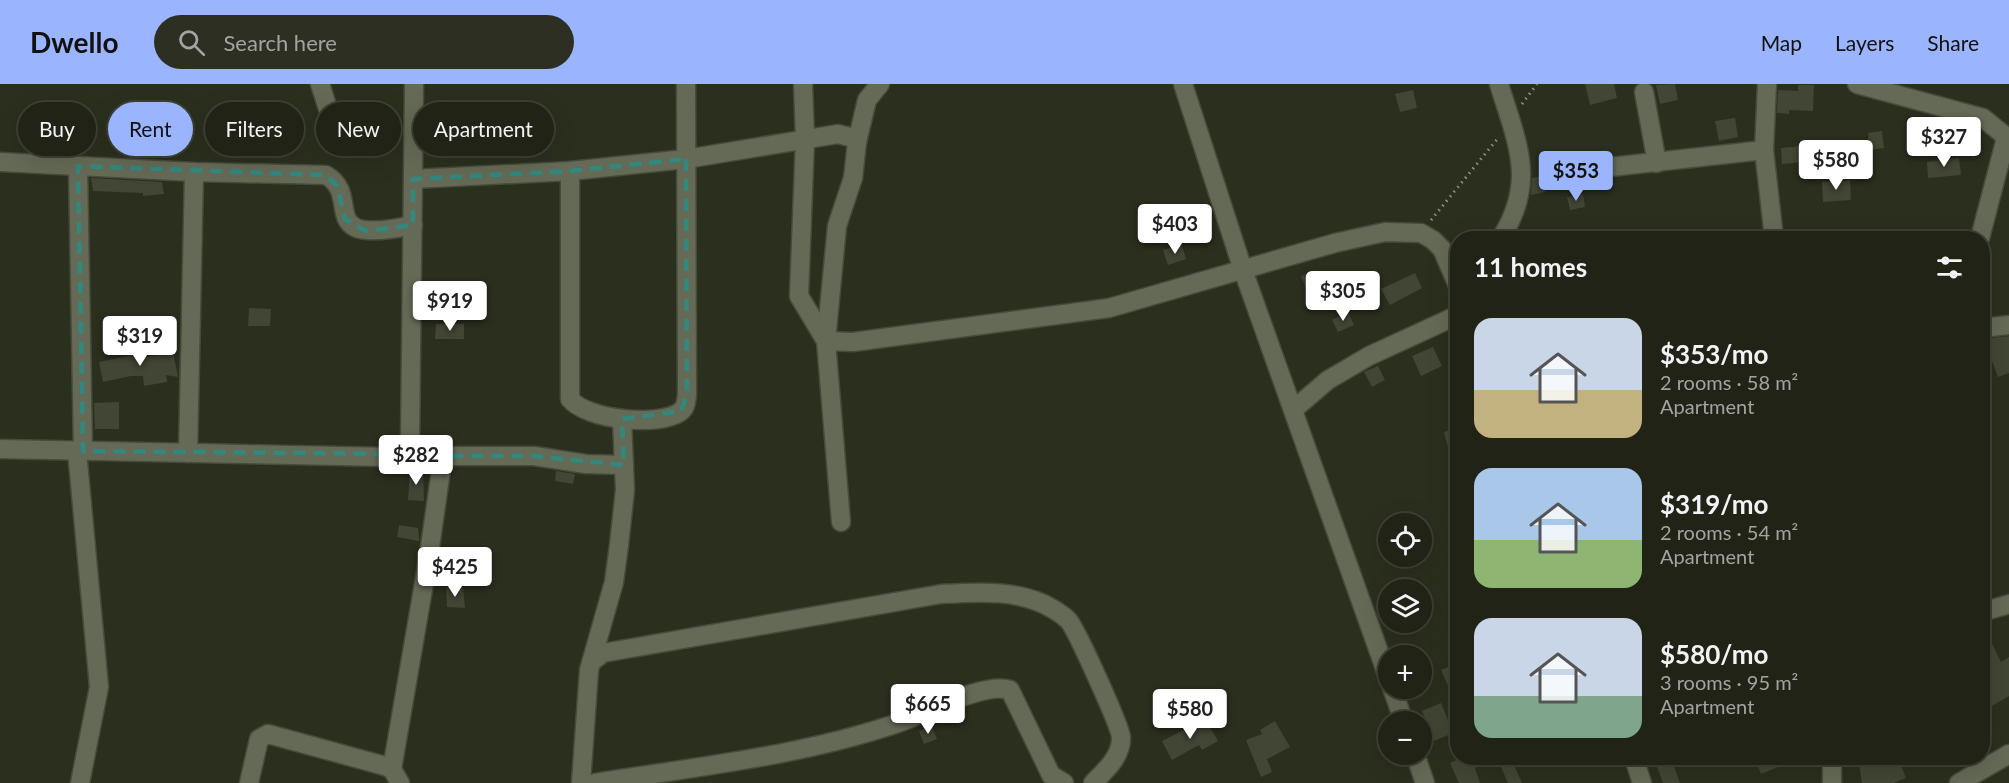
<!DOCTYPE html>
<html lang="en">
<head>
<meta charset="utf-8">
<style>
  :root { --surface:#202316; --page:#2d2f23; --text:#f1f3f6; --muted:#a2a4a1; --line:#3d4035; --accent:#9ab5fd }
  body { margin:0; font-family:Lato,sans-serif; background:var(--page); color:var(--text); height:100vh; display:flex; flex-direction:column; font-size:22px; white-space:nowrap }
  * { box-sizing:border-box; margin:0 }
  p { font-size:20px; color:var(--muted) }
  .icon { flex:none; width:33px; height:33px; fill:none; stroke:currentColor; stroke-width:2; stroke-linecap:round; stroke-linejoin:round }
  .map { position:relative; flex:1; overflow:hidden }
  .drawer { position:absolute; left:1450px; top:147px; width:540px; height:534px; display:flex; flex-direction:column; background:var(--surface); border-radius:24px; box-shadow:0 6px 24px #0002,0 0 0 2px var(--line) }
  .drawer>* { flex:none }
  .hud { position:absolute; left:18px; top:18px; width:570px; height:54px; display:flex; gap:12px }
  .buttons { position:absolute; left:1378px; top:429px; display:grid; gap:12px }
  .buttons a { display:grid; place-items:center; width:54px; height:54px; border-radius:50%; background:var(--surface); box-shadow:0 6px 24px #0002,0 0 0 2px var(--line); font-size:30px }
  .price { position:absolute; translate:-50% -51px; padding:0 14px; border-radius:6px; background:#fff; color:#222; font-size:20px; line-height:39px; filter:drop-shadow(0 2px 3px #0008) }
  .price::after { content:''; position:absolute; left:50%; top:36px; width:18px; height:14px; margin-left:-9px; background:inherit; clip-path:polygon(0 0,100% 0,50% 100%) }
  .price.on { background:var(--accent); color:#111 }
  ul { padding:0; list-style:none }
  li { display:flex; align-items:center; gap:18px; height:150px; padding:0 24px }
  li span { display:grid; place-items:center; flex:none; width:168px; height:120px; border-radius:18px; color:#555 }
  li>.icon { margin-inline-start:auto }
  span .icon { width:72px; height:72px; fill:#fffc; stroke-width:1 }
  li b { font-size:26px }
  h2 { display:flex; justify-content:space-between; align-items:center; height:72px; padding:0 24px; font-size:26px }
  .pill { padding:0 21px; border-radius:27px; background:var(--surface); box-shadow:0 6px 24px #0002,0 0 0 2px var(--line); font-size:21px; line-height:54px }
  .pill.on { background:var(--accent); color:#111 }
  header { display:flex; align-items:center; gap:36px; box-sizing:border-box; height:84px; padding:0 30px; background:var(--accent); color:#111 }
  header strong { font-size:28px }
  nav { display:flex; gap:33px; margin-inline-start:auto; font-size:21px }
  .search { width:420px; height:54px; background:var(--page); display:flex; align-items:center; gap:15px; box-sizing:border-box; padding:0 21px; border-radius:33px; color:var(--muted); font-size:22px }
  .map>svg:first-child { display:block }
</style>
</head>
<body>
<header>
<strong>Dwello</strong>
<div class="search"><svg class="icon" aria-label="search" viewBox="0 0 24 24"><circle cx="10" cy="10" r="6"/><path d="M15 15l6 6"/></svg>Search here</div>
<nav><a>Map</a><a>Layers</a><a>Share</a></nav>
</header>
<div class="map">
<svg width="2009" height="699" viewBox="0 0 2009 699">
  <rect width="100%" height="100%" fill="#2b2f1e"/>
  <g fill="#424634">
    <path d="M1585,0H1614L1617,14L1590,21Z"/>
    <path d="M1675,0L1678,16L1660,20L1656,1Z"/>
    <path d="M1798,1H1814L1813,27L1789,26V30L1777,29L1778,6L1798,7Z"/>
    <path d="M1413,6L1417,24L1400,28L1395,10Z"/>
    <path d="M1735,34L1738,53L1719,57L1715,37Z"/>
    <path d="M1882,47L1884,64L1870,66L1868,49Z"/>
    <path d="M1802,62L1804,78L1782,80L1781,64Z"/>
    <path d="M1959,74L1961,91L1928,94L1927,78Z"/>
    <path d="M1542,92L1545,108L1531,111L1532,94Z"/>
    <path d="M91,94L162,98L164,110L143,112V109L93,107Z"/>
    <path d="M1850,96L1851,116L1823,118L1822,98Z"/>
    <path d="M1583,110L1585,123L1570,126L1567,113Z"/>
    <path d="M1182,161L1186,175L1168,181L1163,166Z"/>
    <path d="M1317,186L1322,199L1306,205L1301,192Z"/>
    <path d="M1415,189L1422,204L1390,221L1381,205Z"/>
    <path d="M249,224L271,225L270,242H248Z"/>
    <path d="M1348,228L1354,241L1338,248L1332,236Z"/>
    <path d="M436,240H464V255H435Z"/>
    <path d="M2009,252V289L1998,293L1984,255Z"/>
    <path d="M133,259H145V273L173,268L178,293L166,291L167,298L144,302L143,292H131L103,298L99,278L132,271Z"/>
    <path d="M1433,263L1442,282L1421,292L1412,272Z"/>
    <path d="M1378,282L1385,296L1372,303L1364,288Z"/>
    <path d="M119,318V345H95L94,319Z"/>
    <path d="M1458,344V385L1454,386L1444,348Z"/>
    <path d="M410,386H423L424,417L408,416Z"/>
    <path d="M556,387L575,390L573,400L555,397Z"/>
    <path d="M399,441L418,444L419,457L397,453Z"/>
    <path d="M446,503L463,504L465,524L447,523Z"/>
    <path d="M1983,541L2001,578L2009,573V612L1983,627Z"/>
    <path d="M1458,579V600L1449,604L1441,586Z"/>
    <path d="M1441,619L1453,649L1434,657L1430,647L1426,649L1421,636L1425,634L1422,627Z"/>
    <path d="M1205,635L1218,657L1202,666L1199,661L1172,676L1162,657Z"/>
    <path d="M1275,637L1290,663L1267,675L1272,688L1261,693L1246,656L1262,650L1260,646Z"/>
    <path d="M932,642L937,655L924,660L919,647Z"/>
    <path d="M1461,674H1495L1475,684L1480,699H1459L1450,679Z"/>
    <path d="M1497,674H1511L1522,699H1508Z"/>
    <path d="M1654,674H1671L1680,699H1663Z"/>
    <path d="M1755,674H1774L1778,683L1761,690Z"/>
    <path d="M1887,674H1898L1906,694L1894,699H1862L1859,679Z"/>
  </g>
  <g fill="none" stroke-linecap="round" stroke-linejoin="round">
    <g stroke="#474a3c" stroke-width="21">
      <g id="minor">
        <path d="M320,0L339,59"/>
        <path d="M803,0L805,55L799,212L826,257L853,258L1109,224L1335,159L1385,148L1421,149L1433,156L1442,165L1458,202"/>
        <path d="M1183,0L1243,186L1389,596"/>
        <path d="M1499,0C1517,59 1537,97 1501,154"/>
        <path d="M1767,0L1764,66L1774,154"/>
        <path d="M1857,0L1983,34L2009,55"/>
        <path d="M1644,8L1657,79"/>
        <path d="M0,78L194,88L326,91C364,113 312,163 413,141"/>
        <path d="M78,82L83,367"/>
        <path d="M1610,83L1764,66"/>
        <path d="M570,87V315C587,336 658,343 680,328C686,324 686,318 687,311L686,0"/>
        <path d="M413,95L570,87L686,75L838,50L850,53L857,58"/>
        <path d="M1980,154L2006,54"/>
        <path d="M1983,244L2009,241"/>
        <path d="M1293,326L1328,296L1369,272L1458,231"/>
        <path d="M0,365L389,373L402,370L410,360L414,0"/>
        <path d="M77,367L99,603L80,699"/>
        <path d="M188,369L194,88"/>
        <path d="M443,372H534L586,380L624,381"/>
        <path d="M841,438L826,257L837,142L853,94L857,58L867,16L880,0"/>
        <path d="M1983,523L1989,526L2009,520"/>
        <path d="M594,576L603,569L941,510C978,508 1020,505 1053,525C1058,528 1064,532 1068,536C1076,544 1120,642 1121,653C1122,672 1105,687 1093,699"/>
        <path d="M1392,604L1404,638"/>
        <path d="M1415,670L1425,699"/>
        <path d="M1634,674L1642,699"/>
        <path d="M392,685L429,470L443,372L405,366"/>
        <path d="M249,699L259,655L268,650L385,682L392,685L400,699"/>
        <path d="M581,699L589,586L614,498L619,461L625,406L622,335"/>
        <path d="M595,699C695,683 801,672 898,639C925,630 985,597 1010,606L1051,691L1064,699"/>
        <path d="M1832,699V674"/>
        <path d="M1959,699L2009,670"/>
      </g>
    </g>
    <g stroke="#8f9385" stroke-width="3" stroke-dasharray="1.5 4.5" stroke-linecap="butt">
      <path d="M1522,20L1537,0"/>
      <path d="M1431,136L1499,53"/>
    </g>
    <use href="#minor" stroke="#656a56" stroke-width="18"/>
  </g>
  <path fill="none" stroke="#30887f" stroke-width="4.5" stroke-dasharray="12 8" stroke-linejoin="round" d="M686,75L687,311L681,327L622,335L624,381L534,372H443L405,366L402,370L83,367L78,82L326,91L337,102L345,135L366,147L413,141V95L570,87Z"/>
</svg>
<div class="buttons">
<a><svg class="icon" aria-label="locate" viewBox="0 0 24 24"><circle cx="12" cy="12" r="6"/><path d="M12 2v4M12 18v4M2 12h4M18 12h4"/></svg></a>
<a><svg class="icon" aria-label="layers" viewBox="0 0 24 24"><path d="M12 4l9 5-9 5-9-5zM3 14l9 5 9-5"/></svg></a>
<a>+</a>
<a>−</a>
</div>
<b class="price" style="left:1944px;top:84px">$327</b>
<b class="price" style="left:1836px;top:107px">$580</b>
<b class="price on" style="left:1576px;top:118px">$353</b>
<b class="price" style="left:1175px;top:171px">$403</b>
<b class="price" style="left:1343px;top:238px">$305</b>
<b class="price" style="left:450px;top:248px">$919</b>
<b class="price" style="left:140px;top:283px">$319</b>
<b class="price" style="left:416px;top:402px">$282</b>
<b class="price" style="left:455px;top:514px">$425</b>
<b class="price" style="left:928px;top:651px">$665</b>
<b class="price" style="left:1190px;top:656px">$580</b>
<div class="hud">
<a class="pill">Buy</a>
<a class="pill on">Rent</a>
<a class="pill">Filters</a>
<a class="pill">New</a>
<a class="pill">Apartment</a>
</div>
<section class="drawer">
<h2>11 homes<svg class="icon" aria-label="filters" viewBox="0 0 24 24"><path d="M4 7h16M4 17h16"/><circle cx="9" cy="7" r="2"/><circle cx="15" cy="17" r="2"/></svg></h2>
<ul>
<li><span style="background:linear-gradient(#c9d6e8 60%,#c2b280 0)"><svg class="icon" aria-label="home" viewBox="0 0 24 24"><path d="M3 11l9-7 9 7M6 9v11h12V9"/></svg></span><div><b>$353/mo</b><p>2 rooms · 58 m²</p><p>Apartment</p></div></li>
<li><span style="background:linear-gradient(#a9c7e8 60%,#8fb573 0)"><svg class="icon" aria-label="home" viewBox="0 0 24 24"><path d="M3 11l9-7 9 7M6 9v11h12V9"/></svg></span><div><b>$319/mo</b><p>2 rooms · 54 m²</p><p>Apartment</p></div></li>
<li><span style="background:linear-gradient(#c9d6e8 65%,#7fa58c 0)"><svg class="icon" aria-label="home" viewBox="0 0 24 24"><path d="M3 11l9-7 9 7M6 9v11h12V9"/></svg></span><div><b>$580/mo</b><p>3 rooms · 95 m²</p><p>Apartment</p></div></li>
</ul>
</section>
</div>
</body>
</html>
